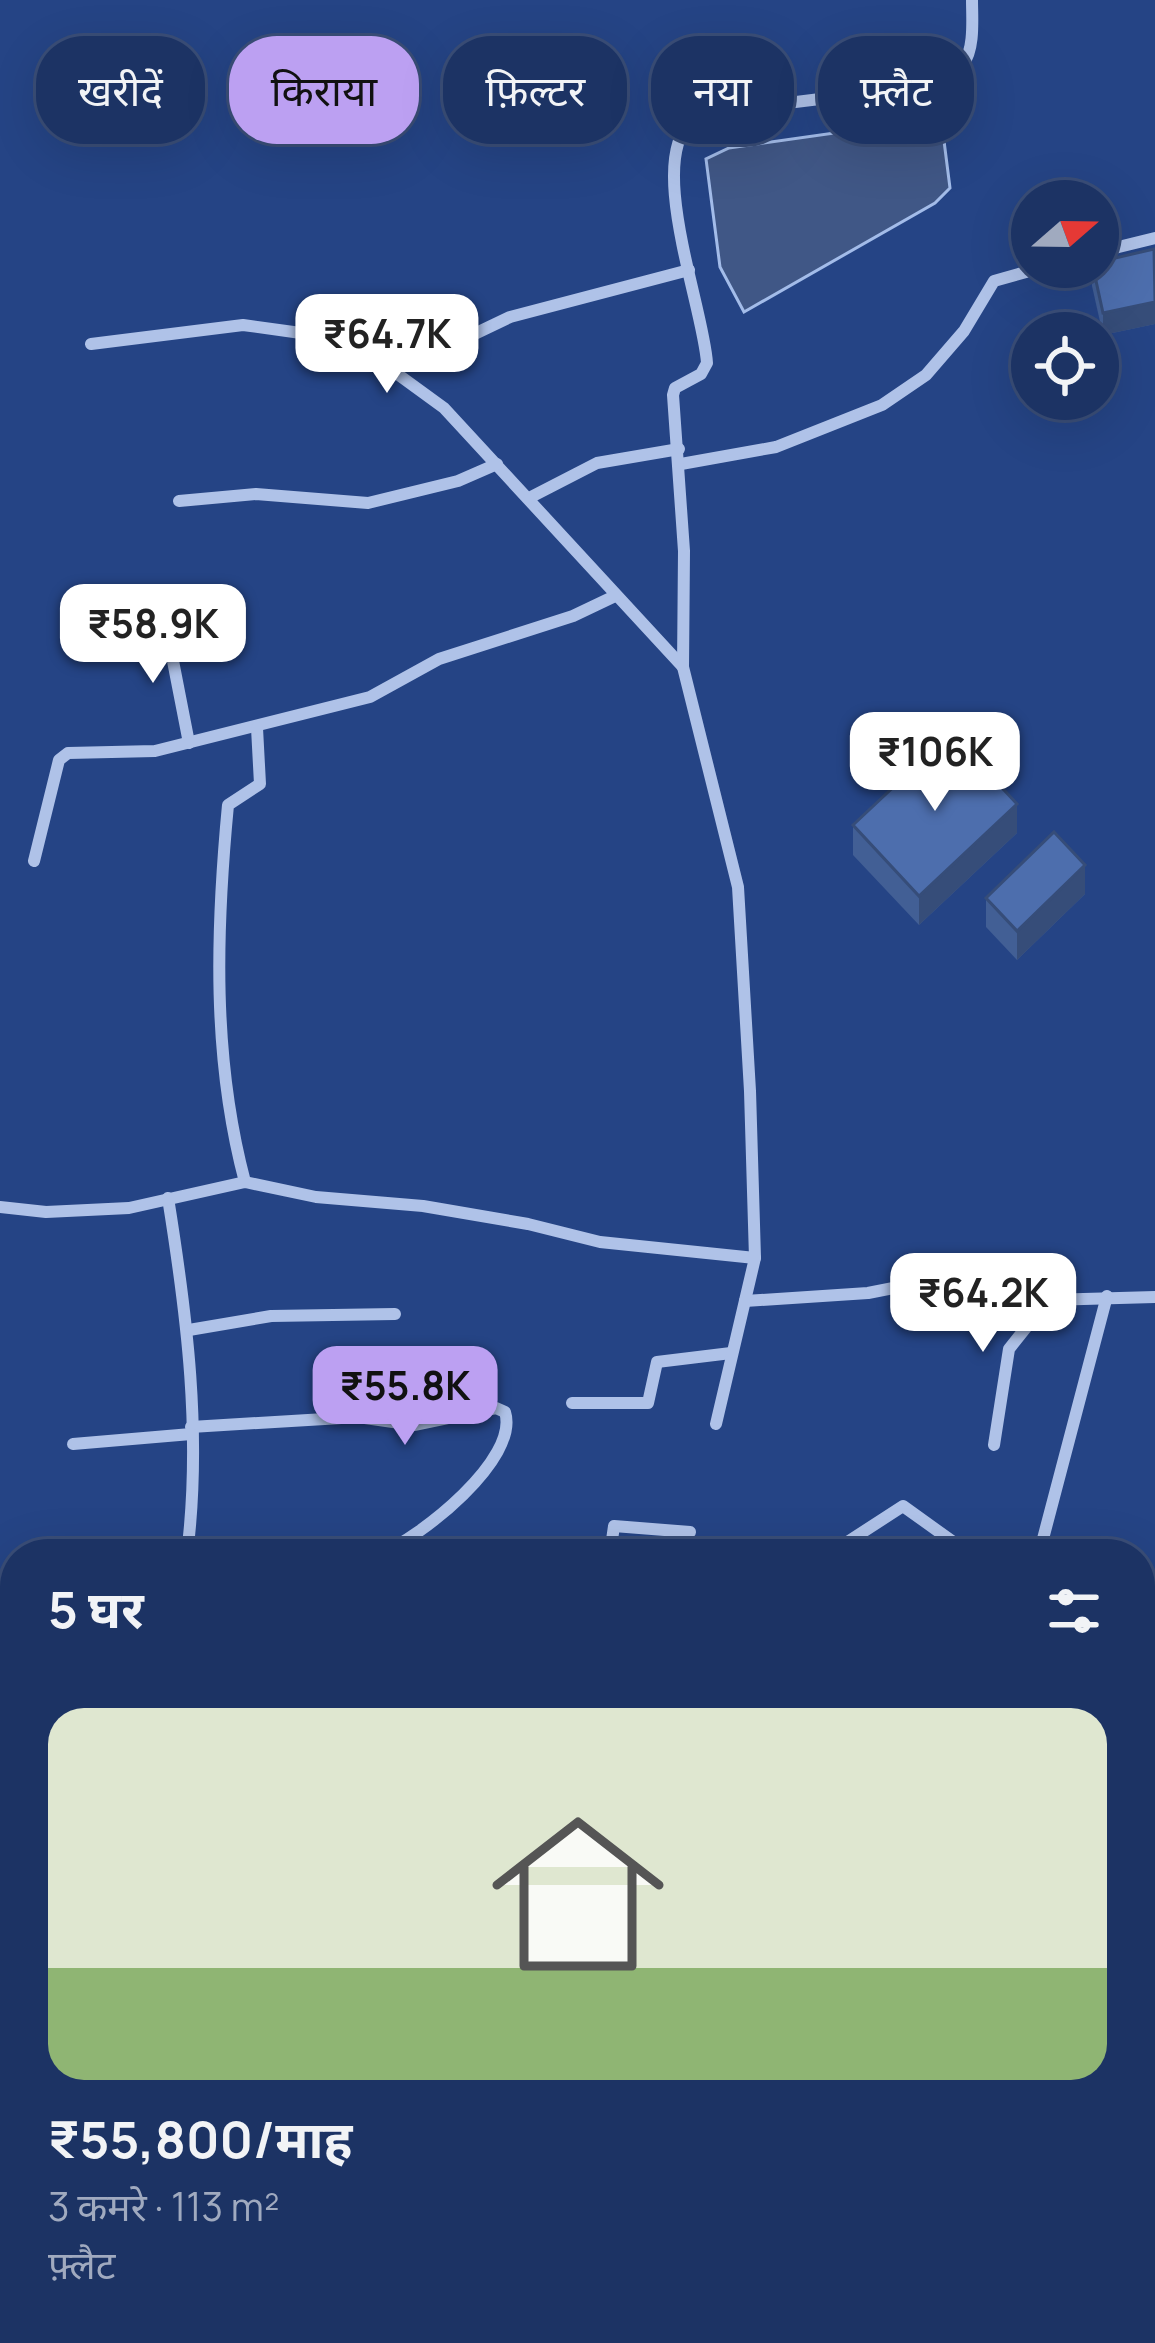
<!DOCTYPE html>
<html lang="hi">
<head>
<meta charset="utf-8">
<style>
  :root { --surface:#1c3364; --page:#253b6a; --text:#f1f3f6; --muted:#a0aabf; --line:#3a4e78; --accent:#bca0f2 }
  body { margin:0; font-family:Manrope,"Noto Sans Devanagari",sans-serif; background:var(--page); color:var(--text); height:100vh; display:flex; flex-direction:column; font-size:45px; white-space:nowrap }
  * { box-sizing:border-box; margin:0 }
  p { font-size:39px; color:var(--muted) }
  .icon { flex:none; width:66px; height:66px; fill:none; stroke:currentColor; stroke-width:2; stroke-linecap:round; stroke-linejoin:round }
  .map { position:relative; flex:1; overflow:hidden }
  .sheet { position:absolute; left:0px; top:1539px; width:1155px; height:804px; display:flex; flex-direction:column; background:var(--surface); border-radius:48px 48px 0 0; box-shadow:0 12px 48px #0002,0 0 0 3px var(--line) }
  .sheet>* { flex:none }
  .guide { position:absolute; left:36px; top:36px; width:1083px; height:108px; display:flex; gap:24px }
  .needle { width:78px; rotate:70deg }
  .buttons { position:absolute; left:1011px; top:180px; display:grid; gap:24px }
  .buttons a { display:grid; place-items:center; width:108px; height:108px; border-radius:50%; background:var(--surface); box-shadow:0 12px 48px #0002,0 0 0 3px var(--line); font-size:60px }
  .price { position:absolute; translate:-50% -102px; padding:0 27px; border-radius:24px; background:#fff; color:#222; font-size:39px; line-height:78px; filter:drop-shadow(0 3px 6px #0008) }
  .price::after { content:''; position:absolute; left:50%; top:72px; width:36px; height:27px; margin-left:-18px; background:inherit; clip-path:polygon(0 0,100% 0,50% 100%) }
  .price.on { background:var(--accent); color:#111 }
  ul { padding:0; list-style:none }
  li { display:grid; align-content:center; gap:24px; height:636px; padding:0 48px }
  li+li { border-top:3px solid var(--line) }
  li span { display:grid; place-items:center; height:372px; border-radius:36px; color:#555 }
  li>.icon { margin-inline-start:auto }
  span .icon { width:216px; height:216px; fill:#fffc; stroke-width:1 }
  li b { font-size:51px }
  h2 { display:flex; justify-content:space-between; align-items:center; height:144px; padding:0 48px; font-size:51px }
  .pill { padding:0 42px; border-radius:48px; background:var(--surface); box-shadow:0 12px 48px #0002,0 0 0 3px var(--line); font-size:42px; line-height:108px }
  .pill.on { background:var(--accent); color:#111 }
  .map>svg:first-child { display:block }
</style>
</head>
<body>
<div class="map">
<svg width="1155" height="2343" viewBox="0 0 1155 2343">
  <rect width="100%" height="100%" fill="#254485"/>
  <path fill="#405786" stroke="#a3bce9" stroke-width="3" d="M905,123L943,133L950,188L935,203L744,312L720,267L706,159L729,148Z"/>
  <g fill="none" stroke-linecap="round" stroke-linejoin="round">
    <g stroke="#afc2e8" stroke-width="12">
      <path d="M1098,252L1155,238"/>
      <path d="M91,344L243,325L308,334L385,365L444,408L683,667"/>
      <path d="M385,365L420,360L510,317L689,270"/>
      <path d="M681,464L776,447L882,405L926,375L964,331L994,281L1044,267"/>
      <path d="M529,498L597,463L679,449"/>
      <path d="M179,501L256,494L368,503L458,481L497,464"/>
      <path d="M165,620L189,743"/>
      <path d="M34,861L59,760L68,753L155,751L370,697L439,659L573,616L615,596"/>
      <path d="M245,1182C212,1058 216,931 228,805L260,784L257,728"/>
      <path d="M168,1198C187,1316 202,1435 187,1554"/>
      <path d="M0,1207L46,1212L129,1208L245,1182L316,1197L423,1206L528,1224L600,1242L755,1258"/>
      <path d="M745,1301L868,1293L974,1272L1048,1300L1155,1297"/>
      <path d="M189,1330L271,1316L395,1314"/>
      <path d="M572,1403H648L657,1362L731,1353"/>
      <path d="M716,1424L755,1258L750,1091L738,887L683,667L684,551L673,395L675,388L701,374L707,363C704,309 646,162 691,122C697,116 709,114 717,111C760,105 941,91 963,64C975,49 972,18 972,0"/>
      <path d="M191,1427L358,1417L414,1425L496,1408L505,1412C520,1459 420,1538 380,1554"/>
      <path d="M73,1444L191,1434"/>
      <path d="M994,1445L1009,1349L1048,1300"/>
      <path d="M610,1554L614,1526L690,1532"/>
      <path d="M829,1554L903,1506L970,1554"/>
      <path d="M1039,1554L1107,1296"/>
      <path d="M1140,1638L1155,1615"/>
      <path d="M1140,1737L1155,1712"/>
      <path d="M638,2328L646,2343"/>
    </g>
    <path stroke="#d9e3f7" stroke-width="24" d="M939,2343L955,2328"/>
    <g stroke="#fff" stroke-width="36">
      <path d="M1140,2142L1155,2105"/>
      <path d="M1140,2202L1155,2167"/>
      <path d="M1053,2343L1060,2328"/>
    </g>
  </g>
  <g fill="#425f95">
    <path d="M1154,249L1155,324L1103,335L1092,286V267Z"/>
    <path d="M853,825L1017,833L919,925L853,855Z"/>
    <path d="M1085,894L1017,960L986,927V898Z"/>
  </g>
  <g fill="#364d79">
    <path d="M1155,302V324L1103,335V313Z"/>
    <path d="M1017,804V833L919,925V896Z"/>
    <path d="M1085,865V894L1017,960V931Z"/>
  </g>
  <g fill="#4d6ead" stroke="#364d79" stroke-width="3">
    <path d="M1154,249L1155,302L1103,313L1093,267H1098V262Z"/>
    <path d="M951,733L1017,804L919,896L853,825Z"/>
    <path d="M1054,832L1085,865L1017,931L986,898Z"/>
  </g>
</svg>
<div class="buttons">
<a><svg class="needle" viewBox="-14 -14 28 28"><path d="M0-13l5 13h-10z" fill="#e53935"/><path d="M0 13l5-13h-10z" fill="#a0aabf"/></svg></a>
<a><svg class="icon" aria-label="locate" viewBox="0 0 24 24"><circle cx="12" cy="12" r="6"/><path d="M12 2v4M12 18v4M2 12h4M18 12h4"/></svg></a>
</div>
<b class="price" style="left:387px;top:396px">₹64.7K</b>
<b class="price" style="left:153px;top:686px">₹58.9K</b>
<b class="price" style="left:935px;top:814px">₹106K</b>
<b class="price" style="left:983px;top:1355px">₹64.2K</b>
<b class="price on" style="left:405px;top:1448px">₹55.8K</b>
<div class="guide">
<a class="pill">खरीदें</a>
<a class="pill on">किराया</a>
<a class="pill">फ़िल्टर</a>
<a class="pill">नया</a>
<a class="pill">फ़्लैट</a>
</div>
<section class="sheet">
<h2>5 घर<svg class="icon" aria-label="filters" viewBox="0 0 24 24"><path d="M4 7h16M4 17h16"/><circle cx="9" cy="7" r="2"/><circle cx="15" cy="17" r="2"/></svg></h2>
<ul>
<li><span style="background:linear-gradient(#dfe7d0 70%,#8fb573 0)"><svg class="icon" aria-label="home" viewBox="0 0 24 24"><path d="M3 11l9-7 9 7M6 9v11h12V9"/></svg></span><div><b>₹55,800/माह</b><p>3 कमरे · 113 m²</p><p>फ़्लैट</p></div></li>
</ul>
</section>
</div>
</body>
</html>
